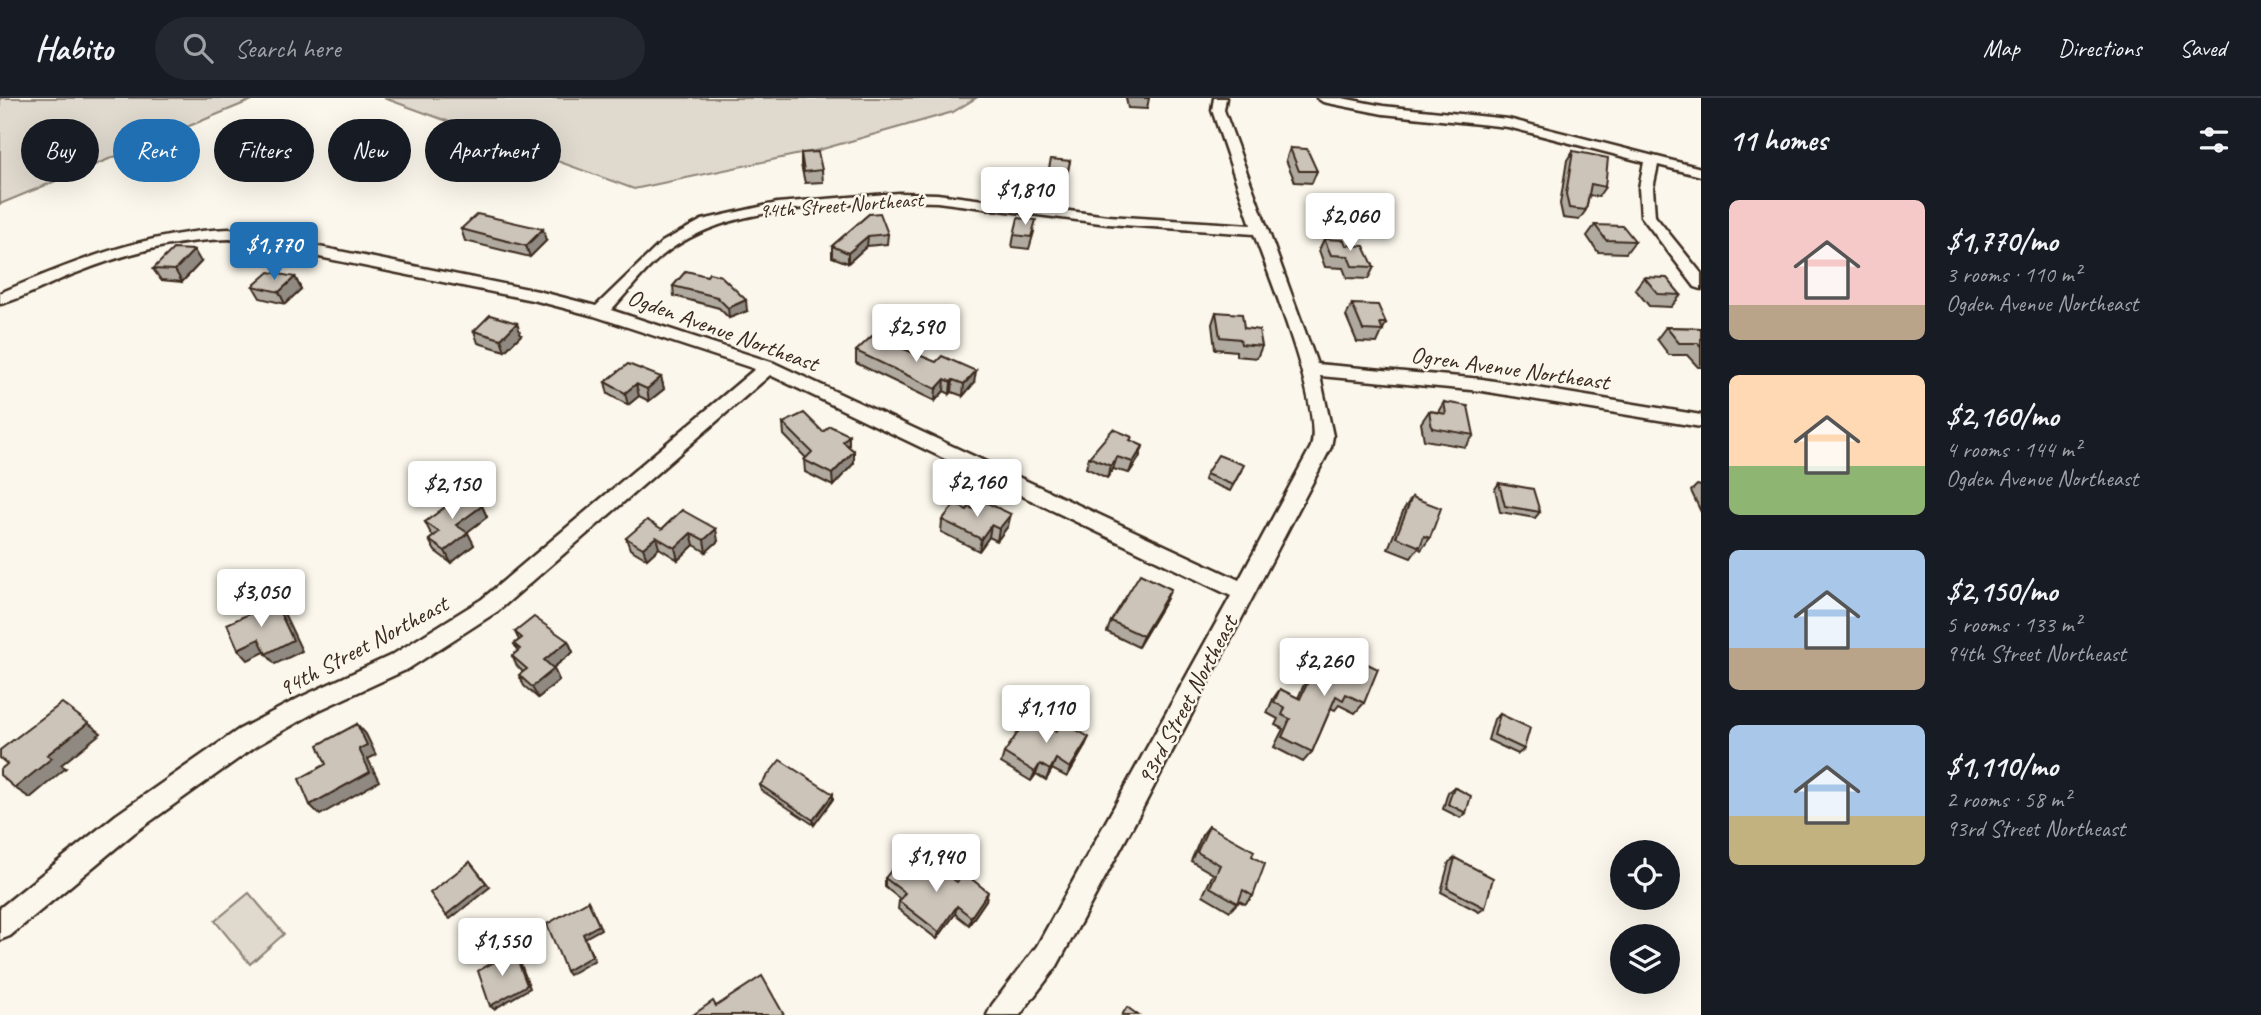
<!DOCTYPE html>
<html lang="en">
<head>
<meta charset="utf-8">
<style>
  :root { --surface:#171b24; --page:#242831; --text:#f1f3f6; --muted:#9ea1a6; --line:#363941; --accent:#1f6fb2 }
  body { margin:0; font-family:Caveat,sans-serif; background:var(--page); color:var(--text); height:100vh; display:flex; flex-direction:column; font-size:26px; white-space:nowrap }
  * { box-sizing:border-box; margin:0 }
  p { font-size:23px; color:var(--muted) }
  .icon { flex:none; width:38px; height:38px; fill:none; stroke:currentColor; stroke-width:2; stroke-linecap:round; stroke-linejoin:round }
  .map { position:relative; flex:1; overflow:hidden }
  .details { display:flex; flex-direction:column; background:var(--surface); width:560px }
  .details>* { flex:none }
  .banner { position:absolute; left:21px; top:21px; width:665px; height:63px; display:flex; gap:14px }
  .tools { position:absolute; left:1610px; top:742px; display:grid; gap:14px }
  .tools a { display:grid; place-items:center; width:70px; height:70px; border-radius:50%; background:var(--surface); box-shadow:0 7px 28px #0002; font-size:35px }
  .price { position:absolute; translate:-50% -60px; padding:0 16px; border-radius:7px; background:#fff; color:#222; font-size:23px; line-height:46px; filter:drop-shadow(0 2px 4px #0008) }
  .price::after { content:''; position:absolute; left:50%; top:42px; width:21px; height:16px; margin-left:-10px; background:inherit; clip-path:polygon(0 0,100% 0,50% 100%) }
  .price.active { background:var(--accent); color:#fff }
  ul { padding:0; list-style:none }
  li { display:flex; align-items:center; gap:21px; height:175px; padding:0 28px }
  li span { display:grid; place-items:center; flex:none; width:196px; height:140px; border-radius:10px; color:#555 }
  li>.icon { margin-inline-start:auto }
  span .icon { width:84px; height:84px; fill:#fffc; stroke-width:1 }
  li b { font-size:30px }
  h2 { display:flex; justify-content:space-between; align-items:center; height:84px; padding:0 28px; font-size:30px }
  .tag { padding:0 24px; border-radius:32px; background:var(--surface); box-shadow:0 7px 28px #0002; font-size:24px; line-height:63px }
  .tag.active { background:var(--accent); color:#fff }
  header { display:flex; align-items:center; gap:42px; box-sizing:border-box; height:98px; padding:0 35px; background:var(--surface); border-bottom:2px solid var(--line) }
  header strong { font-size:33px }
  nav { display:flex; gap:38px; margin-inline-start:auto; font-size:24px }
  .search { width:490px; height:63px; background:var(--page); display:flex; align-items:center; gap:18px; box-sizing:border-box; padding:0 24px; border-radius:38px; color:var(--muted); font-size:26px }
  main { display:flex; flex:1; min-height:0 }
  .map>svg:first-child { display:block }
</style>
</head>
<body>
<header>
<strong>Habito</strong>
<div class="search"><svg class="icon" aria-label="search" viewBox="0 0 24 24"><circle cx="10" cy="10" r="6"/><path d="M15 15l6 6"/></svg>Search here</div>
<nav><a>Map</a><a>Directions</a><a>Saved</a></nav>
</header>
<main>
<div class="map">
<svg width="1701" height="917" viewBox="0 0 1701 917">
  <rect width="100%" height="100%" fill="#fbf7ec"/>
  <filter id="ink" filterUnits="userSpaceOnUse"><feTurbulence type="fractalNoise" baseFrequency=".0143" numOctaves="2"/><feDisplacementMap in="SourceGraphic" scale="14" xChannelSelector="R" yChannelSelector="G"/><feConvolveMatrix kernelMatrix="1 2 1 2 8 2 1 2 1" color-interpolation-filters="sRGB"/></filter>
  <g filter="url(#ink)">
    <g fill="#dfd9ce" stroke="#8d8276" stroke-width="2">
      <path d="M0,0H257L0,106Z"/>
      <path d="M384,0H976L953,14L819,52L634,91Z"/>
      <path d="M249,795L284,836L250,866L215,823Z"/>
    </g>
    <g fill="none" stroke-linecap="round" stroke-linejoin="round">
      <g stroke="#3b2a1e" stroke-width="5">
        <g id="street">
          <path d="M1214,0H1226L1224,12L1317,266L1482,281L1701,317V329L1482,293L1320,278L1333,338L1331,349L1141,713L1057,868L1020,917H987L992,907L1037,848L1231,498L770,277L498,513L408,571L317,613L256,648L134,735L10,838L0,842V810L116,717L238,632L301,599L392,557L482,501L755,271L594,218L537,203L230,141C173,142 123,156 71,177C48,186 24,200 0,206V195C75,163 147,134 230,131L538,193L596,208L662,144L702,122L777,105L899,95L937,96L1108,118L1251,127L1212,12ZM899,103L937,104L1108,126L1254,136C1270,180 1323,310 1311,349L1239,482L774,265L611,212C630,192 648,167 671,151C736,106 824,110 899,103Z"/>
          <path d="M1317,0H1342L1383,8L1508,21L1701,70V78L1658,67L1653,90L1655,118L1701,175V191L1695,189L1641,118L1639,90L1644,64L1508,29L1383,16L1323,4Z"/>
        </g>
      </g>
      <use href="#street" fill="#fbf7ec" fill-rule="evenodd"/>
    </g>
    <g fill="#afa99f" stroke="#3b2a1e" stroke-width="2">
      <path d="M1126,0H1149L1147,11L1128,10Z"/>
      <path d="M1290,50L1317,73L1312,85L1295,84L1286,62Z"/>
      <path d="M1573,53L1605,89L1598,99L1589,97L1586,112L1579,122L1563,120L1560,106L1567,62Z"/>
      <path d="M801,55L822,72L823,84L805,85L801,67Z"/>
      <path d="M1070,63L1064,93L1045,90L1047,79Z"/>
      <path d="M869,116L888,136L887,146L867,148L848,165L832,159V148Z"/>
      <path d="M1595,127L1635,143L1626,155L1598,154L1587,138Z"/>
      <path d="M461,131L546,143L530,159L465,143Z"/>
      <path d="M1034,134L1029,151L1012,149L1014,137Z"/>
      <path d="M1324,141L1346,147L1374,169L1368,181L1347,180L1343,170L1325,169L1319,152Z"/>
      <path d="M201,164L182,184L161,182L153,171Z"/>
      <path d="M686,173L747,213L729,220L719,210L674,198L673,188Z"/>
      <path d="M295,179L301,191L285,206L260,200L253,188Z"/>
      <path d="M1644,179L1681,197L1671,209L1649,208L1635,191Z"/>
      <path d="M1352,206L1386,225L1377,245L1357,244L1346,218Z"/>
      <path d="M1216,214L1244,230L1262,248L1257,260L1236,258V253L1215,251L1212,226Z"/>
      <path d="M1666,229L1701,230V269H1698L1687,257H1669L1657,241Z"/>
      <path d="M474,233L521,237L505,253L478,245Z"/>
      <path d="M856,253L974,285L963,298L952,294L950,296L944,293L935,303L856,265Z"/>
      <path d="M661,279L664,291L649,303L639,298L628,307L608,296L605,284Z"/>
      <path d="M1444,304L1474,337L1465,349L1424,342L1421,325L1429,313L1438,314Z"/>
      <path d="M783,325L823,334L849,337V349L854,353V365L833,388L805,374L804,362L806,360L784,337Z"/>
      <path d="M1131,343L1143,348L1139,360L1129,375L1113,371L1107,380L1086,370L1089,359Z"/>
      <path d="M1241,373L1230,393L1204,382L1206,376Z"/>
      <path d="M1499,385L1540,414L1535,420L1500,414L1495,391Z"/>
      <path d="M1697,387L1701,388V414L1691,393Z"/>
      <path d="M1412,399L1430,440L1421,452L1418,450L1411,460L1388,451L1404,411Z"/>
      <path d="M482,408L487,419L467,434L474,447L451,465L435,453L429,442L434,438L431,436L425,424Z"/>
      <path d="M682,412L718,443L706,454L694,447L678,462L659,450L647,461L630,451L626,440L662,431Z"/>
      <path d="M967,412L1008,428L997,443L989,439L979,453L941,434L942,422Z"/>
      <path d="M1166,502L1138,549L1107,534L1111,523Z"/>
      <path d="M515,534L568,543L573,554L553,570L559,582L538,600L524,588L519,577L523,574L517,568L512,558L518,553L514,546L519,542Z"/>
      <path d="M1349,557L1364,605L1355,615L1339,607L1335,612L1331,610L1312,654L1303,664L1274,649L1283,631L1275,627L1278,621L1267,615L1273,601L1280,591L1298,600L1310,573L1318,562L1327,566L1332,559L1343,564Z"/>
      <path d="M1500,616L1524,651L1518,656L1488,642L1494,621Z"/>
      <path d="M1084,650L1067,679L1052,671L1046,682L1036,676L1031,683L1001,665L1004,655Z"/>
      <path d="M760,687L833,696V701L814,727L761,692Z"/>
      <path d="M1454,689L1466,715L1461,720L1443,711L1448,694Z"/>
      <path d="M1209,728L1252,758L1253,798L1245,806L1239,803L1230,813L1203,797L1213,776L1191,763L1202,737Z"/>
      <path d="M1455,760L1485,810L1479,814L1441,794L1449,764Z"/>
      <path d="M927,775L957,784L986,802L969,827L955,816L937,841L898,811L899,803L900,801L885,789V780L918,777Z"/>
    </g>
    <g fill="#8f8982" stroke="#3b2a1e" stroke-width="2">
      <path d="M543,131L546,143L530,159L526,148Z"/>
      <path d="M868,138L867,148L848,165V155Z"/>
      <path d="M194,152L201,164L182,184L175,172Z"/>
      <path d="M295,179L301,191L285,206L279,194Z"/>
      <path d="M746,202L747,213L729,220L728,210Z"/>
      <path d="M517,225L521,237L505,253L501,241Z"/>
      <path d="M976,273L974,285L963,298L964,286Z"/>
      <path d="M661,279L664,291L649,303L647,291Z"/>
      <path d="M945,281L944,293L935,303L936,291Z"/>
      <path d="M953,282L952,294L950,296L951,284Z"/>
      <path d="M636,286L639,298L628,307L625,295Z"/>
      <path d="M849,337V349L843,344Z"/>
      <path d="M1143,348L1139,360L1129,375L1133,364Z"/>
      <path d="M854,353V365L833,388L832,376Z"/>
      <path d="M1117,359L1113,371L1107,380L1111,368Z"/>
      <path d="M482,408L487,419L462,438L456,427Z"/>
      <path d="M1011,416L1008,428L997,443L999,431Z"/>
      <path d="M991,427L989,439L979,453L981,441Z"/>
      <path d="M716,431L718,443L706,454L704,442Z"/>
      <path d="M468,435L474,447L451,465L445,453Z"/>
      <path d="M691,435L694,447L678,462L675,450Z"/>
      <path d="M656,439L659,450L647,461L643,450Z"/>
      <path d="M1171,491L1166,502L1138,549L1143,538Z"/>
      <path d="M275,504L284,515L302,553L275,566L266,556Z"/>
      <path d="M259,541L269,552L248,562L238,551Z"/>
      <path d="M568,543L573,554L549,573L544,562Z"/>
      <path d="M554,571L559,582L538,600L532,589Z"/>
      <path d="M88,625L101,635L61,667L66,670L30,700L15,690L47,657Z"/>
      <path d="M357,626L366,636L376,657L368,661L379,683L320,717L310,707Z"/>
      <path d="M1089,639L1084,650L1067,679L1070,670Z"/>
      <path d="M1056,661L1052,671L1046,682L1050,672Z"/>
      <path d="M1040,666L1036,676L1031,683L1035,674Z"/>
      <path d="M833,696V701L814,727L813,722Z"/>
      <path d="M470,764L490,789L450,821L446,817Z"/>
      <path d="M988,794L986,802L969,827L971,819Z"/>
      <path d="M588,803L601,831L585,840L595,862L569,877L566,873Z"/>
      <path d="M957,808L955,816L937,841L939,834Z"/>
      <path d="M514,853L517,856L530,890L494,911L490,908Z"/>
    </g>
    <g fill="#ccc4b9" stroke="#3b2a1e" stroke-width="2">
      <path d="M1290,50L1307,51L1317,73H1299Z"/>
      <path d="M1573,53L1608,60L1605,89L1591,86L1586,112L1569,110L1566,96Z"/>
      <path d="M818,54L822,72L804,74L801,55Z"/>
      <path d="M1051,61L1070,63L1066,81L1047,79Z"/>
      <path d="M880,115L888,136L868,138L848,155L832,148L869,116Z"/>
      <path d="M477,116L543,131L526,148L461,131Z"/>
      <path d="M1018,120L1036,122L1031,139L1014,137Z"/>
      <path d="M1595,127L1623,128L1635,143L1606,142Z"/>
      <path d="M1324,141L1344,142L1346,147L1364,148L1374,169L1352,168L1348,158L1331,157Z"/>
      <path d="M173,151L194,152L175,172L153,171Z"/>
      <path d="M686,173L707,178L709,175L721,178L746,202L728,210L717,199L673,188Z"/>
      <path d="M269,174L295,179L279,194L253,188Z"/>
      <path d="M1644,179L1667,180L1681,197L1658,196Z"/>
      <path d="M1352,206L1378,207L1386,225H1380L1383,233L1363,232Z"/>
      <path d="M1216,214L1242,216L1244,230L1259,232L1262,248L1241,246L1240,241L1220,239Z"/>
      <path d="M490,217L517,225L501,241L474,233Z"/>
      <path d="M1666,229L1701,230V249L1698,245H1679Z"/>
      <path d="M872,238L936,264L942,258L976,273L964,286L953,282L951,284L945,281L936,291L856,253Z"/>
      <path d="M628,266L661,279L647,291L636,286L625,295L605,284Z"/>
      <path d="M1444,304L1468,308L1474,337L1432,330L1429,313L1446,316Z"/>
      <path d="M804,315L823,334L830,328L849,337L843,344L854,353L832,376L804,362L812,354L783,325Z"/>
      <path d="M1113,331L1132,339L1130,342L1143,348L1133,364L1117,359L1111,368L1089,359Z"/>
      <path d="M1218,357L1244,367L1233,387L1206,376Z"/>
      <path d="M1499,385L1533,391L1540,414L1505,408Z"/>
      <path d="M464,395L482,408L456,427L468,435L445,453L429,442L439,434L425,424Z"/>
      <path d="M1412,399L1441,410L1430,440L1424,438L1420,449L1396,439Z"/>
      <path d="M983,403L1011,416L999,431L991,427L981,441L942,422L955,406L967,412L969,409L976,412Z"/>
      <path d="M682,412L716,431L704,442L691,435L675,450L656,439L643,450L626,440L647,422L662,431Z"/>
      <path d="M1140,476L1171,491L1143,538L1111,523Z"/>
      <path d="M275,504L293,542L266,556L259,541L238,551L227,526Z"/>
      <path d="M534,519L568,543L544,562L554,571L532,589L519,577L527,571L512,558L520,551L514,546L522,540L515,534Z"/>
      <path d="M1349,557L1378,571L1364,605L1346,596L1343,602L1336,598L1312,654L1282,639L1290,621L1282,617L1285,610L1274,604L1280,591L1300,601L1318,562L1328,567L1332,559L1345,565Z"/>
      <path d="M62,605L88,625L47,657L52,660L15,690L0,677V672L7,666L0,660V652Z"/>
      <path d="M1500,616L1530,630L1524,651L1494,637Z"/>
      <path d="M1029,618L1056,634L1062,624L1089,639L1070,670L1056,661L1050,672L1040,666L1035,674L1004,655Z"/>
      <path d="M357,626L367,647L359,651L370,674L310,707L299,681L326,666L318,647Z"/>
      <path d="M780,662L833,696L813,722L760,687Z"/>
      <path d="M1454,689L1471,698L1466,715L1448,706Z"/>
      <path d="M1209,728L1254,753L1252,758L1265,766L1253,798L1243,792L1238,805L1210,789L1220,767L1197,754Z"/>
      <path d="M1455,760L1493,780L1485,810L1447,790Z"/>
      <path d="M899,763L918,777L922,772L927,775L933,767L957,784L964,775L988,794L971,819L957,808L939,834L899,803L905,795L885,780Z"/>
      <path d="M470,764L486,785L446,817L430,795Z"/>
      <path d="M588,803L599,827L583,836L592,858L566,873L547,826Z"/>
      <path d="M514,853L527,887L490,908L478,873Z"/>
      <path d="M762,878L784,917H693L713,903L716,908Z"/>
      <path d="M1127,909L1138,917H1122Z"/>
    </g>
  </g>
  <g text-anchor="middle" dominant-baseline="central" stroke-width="5" stroke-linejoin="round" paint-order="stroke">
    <g font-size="21" fill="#3b2a1e" stroke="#fbf7ec">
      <text transform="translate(841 107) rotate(-4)">94th Street Northeast</text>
    </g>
    <g font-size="24" fill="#3b2a1e" stroke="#fbf7ec">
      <text transform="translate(723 232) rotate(20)">Ogden Avenue Northeast</text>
      <text transform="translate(1510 270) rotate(8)">Ogren Avenue Northeast</text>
      <text transform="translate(363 548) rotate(-28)">94th Street Northeast</text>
      <text transform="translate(1187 602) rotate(-62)">93rd Street Northeast</text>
    </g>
  </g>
</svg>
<div class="tools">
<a><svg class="icon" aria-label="locate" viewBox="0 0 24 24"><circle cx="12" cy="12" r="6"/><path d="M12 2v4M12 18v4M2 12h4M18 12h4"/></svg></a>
<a><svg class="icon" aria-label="layers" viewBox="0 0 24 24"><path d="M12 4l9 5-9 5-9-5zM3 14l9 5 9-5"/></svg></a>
</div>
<b class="price" style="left:1025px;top:129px">$1,810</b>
<b class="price" style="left:1350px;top:155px">$2,060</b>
<b class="price active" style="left:274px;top:184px">$1,770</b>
<b class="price" style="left:916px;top:266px">$2,590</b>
<b class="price" style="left:977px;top:421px">$2,160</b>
<b class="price" style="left:452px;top:423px">$2,150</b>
<b class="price" style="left:261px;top:531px">$3,050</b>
<b class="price" style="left:1324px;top:600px">$2,260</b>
<b class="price" style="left:1046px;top:647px">$1,110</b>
<b class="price" style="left:936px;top:796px">$1,940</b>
<b class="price" style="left:502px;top:880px">$1,550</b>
<div class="banner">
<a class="tag">Buy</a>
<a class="tag active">Rent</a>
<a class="tag">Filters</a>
<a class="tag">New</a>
<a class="tag">Apartment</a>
</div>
</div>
<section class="details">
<h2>11 homes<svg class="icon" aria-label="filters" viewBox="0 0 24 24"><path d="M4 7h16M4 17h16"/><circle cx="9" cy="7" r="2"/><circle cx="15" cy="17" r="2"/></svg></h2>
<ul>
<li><span style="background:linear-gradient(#f6c9c9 75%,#b9a48a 0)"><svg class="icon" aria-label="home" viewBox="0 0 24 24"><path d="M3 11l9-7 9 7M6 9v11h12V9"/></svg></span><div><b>$1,770/mo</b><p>3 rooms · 110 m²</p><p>Ogden Avenue Northeast</p></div></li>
<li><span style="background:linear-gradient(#ffd9b3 65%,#8fb573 0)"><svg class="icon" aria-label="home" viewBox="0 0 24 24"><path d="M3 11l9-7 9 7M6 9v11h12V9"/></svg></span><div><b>$2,160/mo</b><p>4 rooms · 144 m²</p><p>Ogden Avenue Northeast</p></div></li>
<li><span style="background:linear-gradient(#a9c7e8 70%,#b9a48a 0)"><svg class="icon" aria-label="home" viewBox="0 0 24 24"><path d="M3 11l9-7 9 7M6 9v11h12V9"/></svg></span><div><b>$2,150/mo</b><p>5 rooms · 133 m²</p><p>94th Street Northeast</p></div></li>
<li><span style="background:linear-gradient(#a9c7e8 65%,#c2b280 0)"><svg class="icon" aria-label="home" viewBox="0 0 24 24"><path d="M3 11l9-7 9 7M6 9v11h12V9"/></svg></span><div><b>$1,110/mo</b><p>2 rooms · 58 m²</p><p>93rd Street Northeast</p></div></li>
</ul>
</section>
</main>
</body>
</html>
